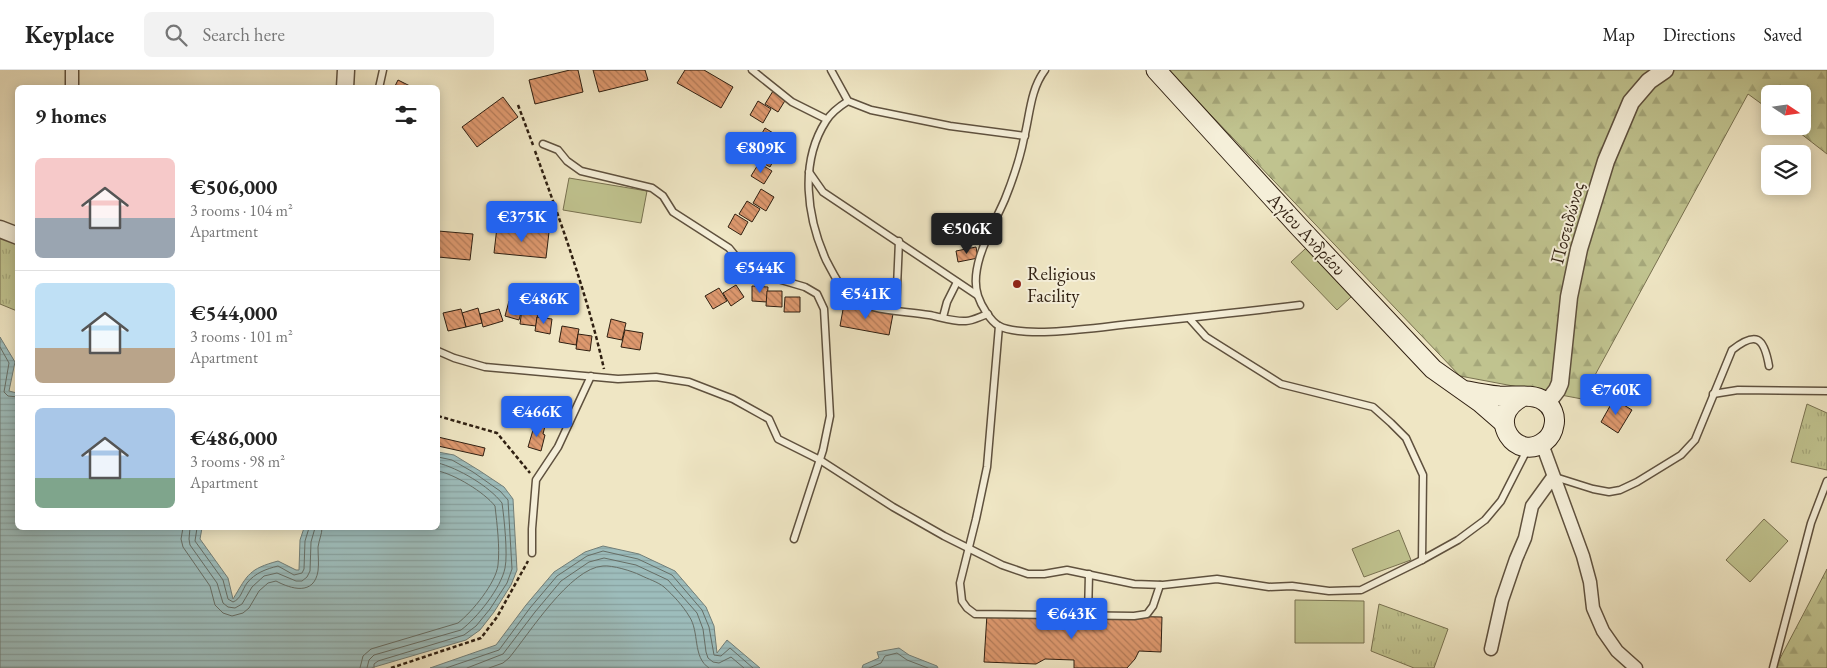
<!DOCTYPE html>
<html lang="en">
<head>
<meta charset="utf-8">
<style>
  :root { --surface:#fff; --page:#f2f2f2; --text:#222; --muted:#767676; --line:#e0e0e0; --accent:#2563eb }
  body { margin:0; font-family:"EB Garamond",serif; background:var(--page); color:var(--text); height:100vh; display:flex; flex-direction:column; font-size:19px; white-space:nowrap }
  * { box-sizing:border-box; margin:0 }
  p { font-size:16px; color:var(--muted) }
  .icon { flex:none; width:28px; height:28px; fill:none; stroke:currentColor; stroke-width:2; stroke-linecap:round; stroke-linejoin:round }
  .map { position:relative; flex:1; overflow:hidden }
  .drawer { position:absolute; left:15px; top:15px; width:425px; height:445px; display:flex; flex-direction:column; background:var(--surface); border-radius:8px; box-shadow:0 2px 12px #0003 }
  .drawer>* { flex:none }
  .needle { width:32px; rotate:103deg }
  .fabs { position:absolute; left:1761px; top:15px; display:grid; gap:10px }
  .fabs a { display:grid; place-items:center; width:50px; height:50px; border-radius:8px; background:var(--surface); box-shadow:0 2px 12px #0003; font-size:25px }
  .price { position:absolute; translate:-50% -42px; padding:0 11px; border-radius:5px; background:var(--accent); color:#fff; font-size:16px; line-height:32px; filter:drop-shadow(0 1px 2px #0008) }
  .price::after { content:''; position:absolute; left:50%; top:30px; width:15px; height:11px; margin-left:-8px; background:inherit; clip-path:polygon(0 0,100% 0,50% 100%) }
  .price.current { background:#222; color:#fff }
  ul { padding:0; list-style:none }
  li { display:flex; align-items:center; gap:15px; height:125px; padding:0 20px }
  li+li { border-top:1px solid var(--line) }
  li span { display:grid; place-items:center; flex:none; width:140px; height:100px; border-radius:8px; color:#555 }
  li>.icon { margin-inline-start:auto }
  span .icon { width:60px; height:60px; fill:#fffc; stroke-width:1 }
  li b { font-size:21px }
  h2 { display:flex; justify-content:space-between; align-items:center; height:60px; padding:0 20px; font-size:21px }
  header { display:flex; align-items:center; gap:30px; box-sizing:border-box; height:70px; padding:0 25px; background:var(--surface); border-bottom:1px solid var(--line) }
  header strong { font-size:24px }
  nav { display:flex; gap:28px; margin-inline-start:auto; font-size:18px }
  .search { width:350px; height:45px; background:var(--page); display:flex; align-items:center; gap:12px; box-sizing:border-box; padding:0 18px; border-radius:8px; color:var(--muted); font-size:19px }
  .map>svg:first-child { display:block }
</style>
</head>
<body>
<header>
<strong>Keyplace</strong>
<div class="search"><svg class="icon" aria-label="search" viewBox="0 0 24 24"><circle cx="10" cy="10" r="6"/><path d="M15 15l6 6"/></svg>Search here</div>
<nav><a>Map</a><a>Directions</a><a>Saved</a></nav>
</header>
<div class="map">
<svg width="1827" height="598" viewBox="0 0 1827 598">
  <defs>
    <pattern id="forest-firs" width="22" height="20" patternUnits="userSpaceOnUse" patternTransform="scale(1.25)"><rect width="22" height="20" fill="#c0c38f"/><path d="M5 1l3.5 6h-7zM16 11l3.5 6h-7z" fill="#a5a77a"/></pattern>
    <pattern id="park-tufts" width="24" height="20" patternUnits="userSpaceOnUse" patternTransform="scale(1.25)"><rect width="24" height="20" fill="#c0c38f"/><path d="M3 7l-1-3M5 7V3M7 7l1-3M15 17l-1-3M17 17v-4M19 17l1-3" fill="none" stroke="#a5a77a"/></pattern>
    <pattern id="water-rules" width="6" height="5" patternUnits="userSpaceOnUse" patternTransform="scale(1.25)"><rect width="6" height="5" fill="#9dbdbc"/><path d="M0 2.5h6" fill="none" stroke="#88a2a1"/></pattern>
    <pattern id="building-back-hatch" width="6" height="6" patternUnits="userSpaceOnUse" patternTransform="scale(1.25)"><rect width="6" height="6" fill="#dd986e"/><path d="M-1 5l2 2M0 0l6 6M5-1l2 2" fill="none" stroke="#b47b59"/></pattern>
  </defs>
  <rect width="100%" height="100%" fill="#efe6c4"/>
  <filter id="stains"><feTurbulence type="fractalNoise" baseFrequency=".004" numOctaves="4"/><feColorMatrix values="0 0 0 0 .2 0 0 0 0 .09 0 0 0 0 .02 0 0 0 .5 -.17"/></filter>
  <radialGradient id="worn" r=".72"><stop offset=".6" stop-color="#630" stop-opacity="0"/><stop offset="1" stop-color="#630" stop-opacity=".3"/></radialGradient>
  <g fill="url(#forest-firs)" stroke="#787150">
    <path d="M1168,0H1827V84L1791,56H1802V24H1770V40L1748,24L1582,329L1460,306Z"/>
    <path d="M1827,499V598H1775Z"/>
  </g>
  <g fill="url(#park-tufts)" stroke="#787150">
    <path d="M0,159L17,166V241L0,234Z"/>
    <path d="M1807,334L1827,343V400L1791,392Z"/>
    <path d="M1379,534L1448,559L1434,598H1414L1371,581Z"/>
  </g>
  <g fill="#c0c38f" stroke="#787150">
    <path d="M569,108L647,121L641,153L563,140Z"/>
    <path d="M1318,167L1364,215L1337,240L1291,192Z"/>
    <path d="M1764,449L1788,471L1750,512L1726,490Z"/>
    <path d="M1399,460L1411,490L1364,507L1352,479Z"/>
    <path d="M1295,530L1364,531V573H1295Z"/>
  </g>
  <g fill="url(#water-rules)" stroke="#717e78">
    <path d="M0,267L15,292L9,321L17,323L18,458H202L200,469L228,508L233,529C248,504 249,499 278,491L296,500H299L300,470L304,458H438V382L454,385L480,401L504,417L513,429L517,500L511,515L494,542L480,560L466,570L371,598H0Z"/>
    <path d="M603,476L639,484L675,501L706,537L714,556L717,583L727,570L760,598H430L496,575L526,535L554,502L585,482Z"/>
    <path d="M899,578L909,585L937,596L938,598H862L863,595L879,588L877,582Z"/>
  </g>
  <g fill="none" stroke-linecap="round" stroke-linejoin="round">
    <g stroke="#666e66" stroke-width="1">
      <path d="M0,277L9,293L4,322L8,326L18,327"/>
      <path d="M183,458L181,469L183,477L210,516L215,535L223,543L232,546L243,543L249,538L259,521L268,513L276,511C291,519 314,526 318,501C319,493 318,485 318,477C319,470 322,464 322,458"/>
      <path d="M190,458L189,469L190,475L217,513L223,533L228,537L235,538L242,534L252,517L264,506L277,503L296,511H302L307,507L310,501L311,472L315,458"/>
      <path d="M197,458L195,471L223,510L228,529L233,532C241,529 242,520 247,513C255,503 266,499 278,496L294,505L302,503L304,499L305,471L309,458"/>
      <path d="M360,598L363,586L371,579L458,553C472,542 496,513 498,495C500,477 497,454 495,436C484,422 454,404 438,401"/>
      <path d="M367,598L369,590L374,585L461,560C477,548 501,518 505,498C508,484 504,447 502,433C489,416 458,398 438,393"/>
      <path d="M374,598V594L378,591L464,565L476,556L490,539L507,513L512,499L508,430L500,421L473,402L452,390L438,387"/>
      <path d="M446,598L499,580L530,538L557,506L587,486L603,481L638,489L672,505L702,540L709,557L714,585L721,586L730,578L753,598"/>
      <path d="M467,598L503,584L535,542L561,511L589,492L604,488L636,495L668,510L697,543L703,559L706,582L708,588L713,592L719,593L731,587L744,598"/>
      <path d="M489,598L503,593L509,588C529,564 570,498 603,496C612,495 632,501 640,505C648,509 658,512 664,517C673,525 683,536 689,546C700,562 692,587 709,598"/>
      <path d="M869,598L881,593L885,586L897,583L907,590L928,598"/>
    </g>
  </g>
  <g fill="url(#building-back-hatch)" stroke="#2f1f11">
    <path d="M570,0H578L583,22L535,34L529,10Z"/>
    <path d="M593,0H645L648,10L599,22Z"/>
    <path d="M685,0H704L733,17L721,38L677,13Z"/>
    <path d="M398,10L414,18H394Z"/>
    <path d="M773,21L786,29L778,42L765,34Z"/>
    <path d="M503,27L518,47L477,77L462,57Z"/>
    <path d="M758,31L771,39L763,53L750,45Z"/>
    <path d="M765,58L778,66L770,80L757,72Z"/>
    <path d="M764,76L777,84L770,97L756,89Z"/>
    <path d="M759,93L772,101L764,114L751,106Z"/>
    <path d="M761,119L774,127L766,141L753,133Z"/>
    <path d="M747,131L760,139L752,152L739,144Z"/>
    <path d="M735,144L748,152L741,165L728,157Z"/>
    <path d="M497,157L549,162L546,188L494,183Z"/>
    <path d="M438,161L473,164L470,190L438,187Z"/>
    <path d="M976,177L978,188L958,192L956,181Z"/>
    <path d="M736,215L744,227L731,236L723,223Z"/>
    <path d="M752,216L768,217L767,232L752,231Z"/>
    <path d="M719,218L727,231L713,239L705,226Z"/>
    <path d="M767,221H782V237L766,236Z"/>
    <path d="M785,227H800V242H784Z"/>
    <path d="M509,231L523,235L519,250L505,246Z"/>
    <path d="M844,234L893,244L889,265L840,256Z"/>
    <path d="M478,238L482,253L466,257L462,243Z"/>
    <path d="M461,239L466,257L448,261L443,243Z"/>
    <path d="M499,239L503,251L483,257L480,244Z"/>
    <path d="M522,239L538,242L536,256L520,254Z"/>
    <path d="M537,247L552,249L550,264L535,261Z"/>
    <path d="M611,249L626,253L622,270L607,267Z"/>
    <path d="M562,256L579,259L576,275L559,272Z"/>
    <path d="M625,260L643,263L640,280L621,277Z"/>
    <path d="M578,264L592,266L590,281L576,279Z"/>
    <path d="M1614,329L1632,340L1618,363L1601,352Z"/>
    <path d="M537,354L545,356L543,364L545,365L541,381L528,377L533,360L535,361Z"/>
    <path d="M438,367L485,378L483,386L438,376Z"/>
    <path d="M987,544L1040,545V557H1053V545L1162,547L1161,582L1139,581L1135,589L1127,598H1074V590L1045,589L1036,594L984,592Z"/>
  </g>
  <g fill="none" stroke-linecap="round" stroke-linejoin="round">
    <g stroke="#5f513e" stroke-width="9">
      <g id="service">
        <path d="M752,0L792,32L826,49"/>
        <path d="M831,0L848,31L871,40L950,56L1025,66"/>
        <path d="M1045,0C1030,20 1030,45 1024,68C1020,89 1013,109 1005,129C994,155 968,196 978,226C981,235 990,251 999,256C1025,269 1100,257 1130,254C1187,248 1243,242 1300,235"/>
        <path d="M379,18L383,0"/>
        <path d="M848,31C840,36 831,43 826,51C799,93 807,147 826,190C832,201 837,213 846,222C866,243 902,240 929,245C940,247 955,252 966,251C973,251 981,246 988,244"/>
        <path d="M543,74L558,80L567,91L581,101L652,118L663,126L673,142L729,178L747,200L805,217L817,224L824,239L830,346L823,380L794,469"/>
        <path d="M809,102L823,122L977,225"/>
        <path d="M896,240L899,171"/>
        <path d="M943,247L947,232L957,212"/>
        <path d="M1189,248L1206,267L1281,314L1373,337L1391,353L1406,368L1423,405L1422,490"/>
        <path d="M999,256L987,397L976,449L960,513L962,531L967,538L975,544L1134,546L1147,544L1153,536L1160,515"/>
        <path d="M438,281L454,288L485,297L618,309L656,307L689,312L733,329L769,349L778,369L820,390L893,437L944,466L1002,495L1028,504H1044L1067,500L1134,514L1163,515L1217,509L1269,517L1292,516L1329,521L1361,520L1422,490L1458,470L1485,450L1501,431L1527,380"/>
        <path d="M1713,324L1738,320L1827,321"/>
        <path d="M1555,407L1593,419L1609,422L1620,420L1637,412L1681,385L1695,370L1732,280C1756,261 1764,267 1769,296"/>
        <path d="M532,483V459L536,410L558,377L591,306"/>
        <path d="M1088,545L1089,504"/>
        <path d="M1773,598L1811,453L1827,411"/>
      </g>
    </g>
    <g stroke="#5f513e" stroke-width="15">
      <g id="minor">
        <path d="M72,0V18"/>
        <path d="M1542,374L1583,486L1590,512L1593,538L1603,561L1617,581L1636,598"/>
        <path d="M1491,579L1502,530L1516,489L1525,468L1532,436L1553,407"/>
      </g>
    </g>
    <g stroke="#5f513e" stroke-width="19">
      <g id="tertiary">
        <path d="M345,18L346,0"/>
        <path d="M0,159L18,166"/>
        <path d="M1547,333L1557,320L1560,313L1569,227L1579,179L1606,91L1631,32L1649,11L1665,0"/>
      </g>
    </g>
    <g stroke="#2f1f11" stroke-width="21">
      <g id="secondary">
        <path d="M1156,0L1300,158L1433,299L1481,333L1504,353"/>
        <path d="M1468,321C1478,323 1489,325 1499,326C1513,327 1533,323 1544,331C1552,336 1556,346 1554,355C1553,362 1550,367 1545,371C1517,394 1483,347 1522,327"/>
      </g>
    </g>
    <g stroke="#2f1f11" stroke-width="2.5" stroke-dasharray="4 2.5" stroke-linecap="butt">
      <path d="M518,35L533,75"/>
      <path d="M535,81C561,153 587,224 604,299"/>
      <path d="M438,346L497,363L530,403"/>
      <path d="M391,598L481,568L497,547L528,491"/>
    </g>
    <use href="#service" stroke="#f5efd9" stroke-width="6"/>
    <use href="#minor" stroke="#f5efd9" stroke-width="12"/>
    <use href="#tertiary" stroke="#f5efd9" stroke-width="16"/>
    <use href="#secondary" stroke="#f5efd9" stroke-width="19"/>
  </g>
  <circle fill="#8f2418" stroke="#f5efd9" stroke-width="2" cx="1017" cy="214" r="5"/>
  <g text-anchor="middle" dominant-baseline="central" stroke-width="4" stroke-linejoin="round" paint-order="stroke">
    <g font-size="19" fill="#2f1f11" stroke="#f5efd9">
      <text transform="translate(1567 153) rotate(-75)">Ποσειδώνος</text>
      <text transform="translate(1307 164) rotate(47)">Αγίου Ανδρέου</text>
    </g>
    <g font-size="19" fill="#2f1f11" stroke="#f5efd9" text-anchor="start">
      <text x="1027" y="203">Religious<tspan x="1027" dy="22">Facility</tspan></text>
    </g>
  </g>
  <rect width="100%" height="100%" filter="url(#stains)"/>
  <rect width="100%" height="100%" fill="url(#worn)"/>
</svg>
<div class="fabs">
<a><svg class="needle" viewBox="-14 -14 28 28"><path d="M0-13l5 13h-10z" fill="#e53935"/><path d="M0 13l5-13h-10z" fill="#767676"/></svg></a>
<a><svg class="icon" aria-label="layers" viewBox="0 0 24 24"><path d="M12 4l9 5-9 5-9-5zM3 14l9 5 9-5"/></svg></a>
</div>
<b class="price" style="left:761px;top:104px">€809K</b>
<b class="price" style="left:522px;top:173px">€375K</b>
<b class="price current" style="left:967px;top:185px">€506K</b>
<b class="price" style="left:760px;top:224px">€544K</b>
<b class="price" style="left:866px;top:250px">€541K</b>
<b class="price" style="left:544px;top:255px">€486K</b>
<b class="price" style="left:1616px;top:346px">€760K</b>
<b class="price" style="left:537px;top:368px">€466K</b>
<b class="price" style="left:1072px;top:570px">€643K</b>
<section class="drawer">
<h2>9 homes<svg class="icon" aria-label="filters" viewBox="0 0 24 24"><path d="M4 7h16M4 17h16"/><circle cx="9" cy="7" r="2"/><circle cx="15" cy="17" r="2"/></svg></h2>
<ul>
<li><span style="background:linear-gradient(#f6c9c9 60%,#9aa5b1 0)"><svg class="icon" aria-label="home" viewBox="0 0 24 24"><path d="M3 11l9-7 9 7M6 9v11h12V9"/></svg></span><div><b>€506,000</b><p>3 rooms · 104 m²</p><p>Apartment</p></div></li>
<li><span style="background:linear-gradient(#bfe0f5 65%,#b9a48a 0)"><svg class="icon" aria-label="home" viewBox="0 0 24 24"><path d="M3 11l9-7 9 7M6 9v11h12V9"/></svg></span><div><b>€544,000</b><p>3 rooms · 101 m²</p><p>Apartment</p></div></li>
<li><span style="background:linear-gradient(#a9c7e8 70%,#7fa58c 0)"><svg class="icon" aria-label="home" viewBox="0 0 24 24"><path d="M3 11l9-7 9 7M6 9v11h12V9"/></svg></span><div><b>€486,000</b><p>3 rooms · 98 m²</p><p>Apartment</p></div></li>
</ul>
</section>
</div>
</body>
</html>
